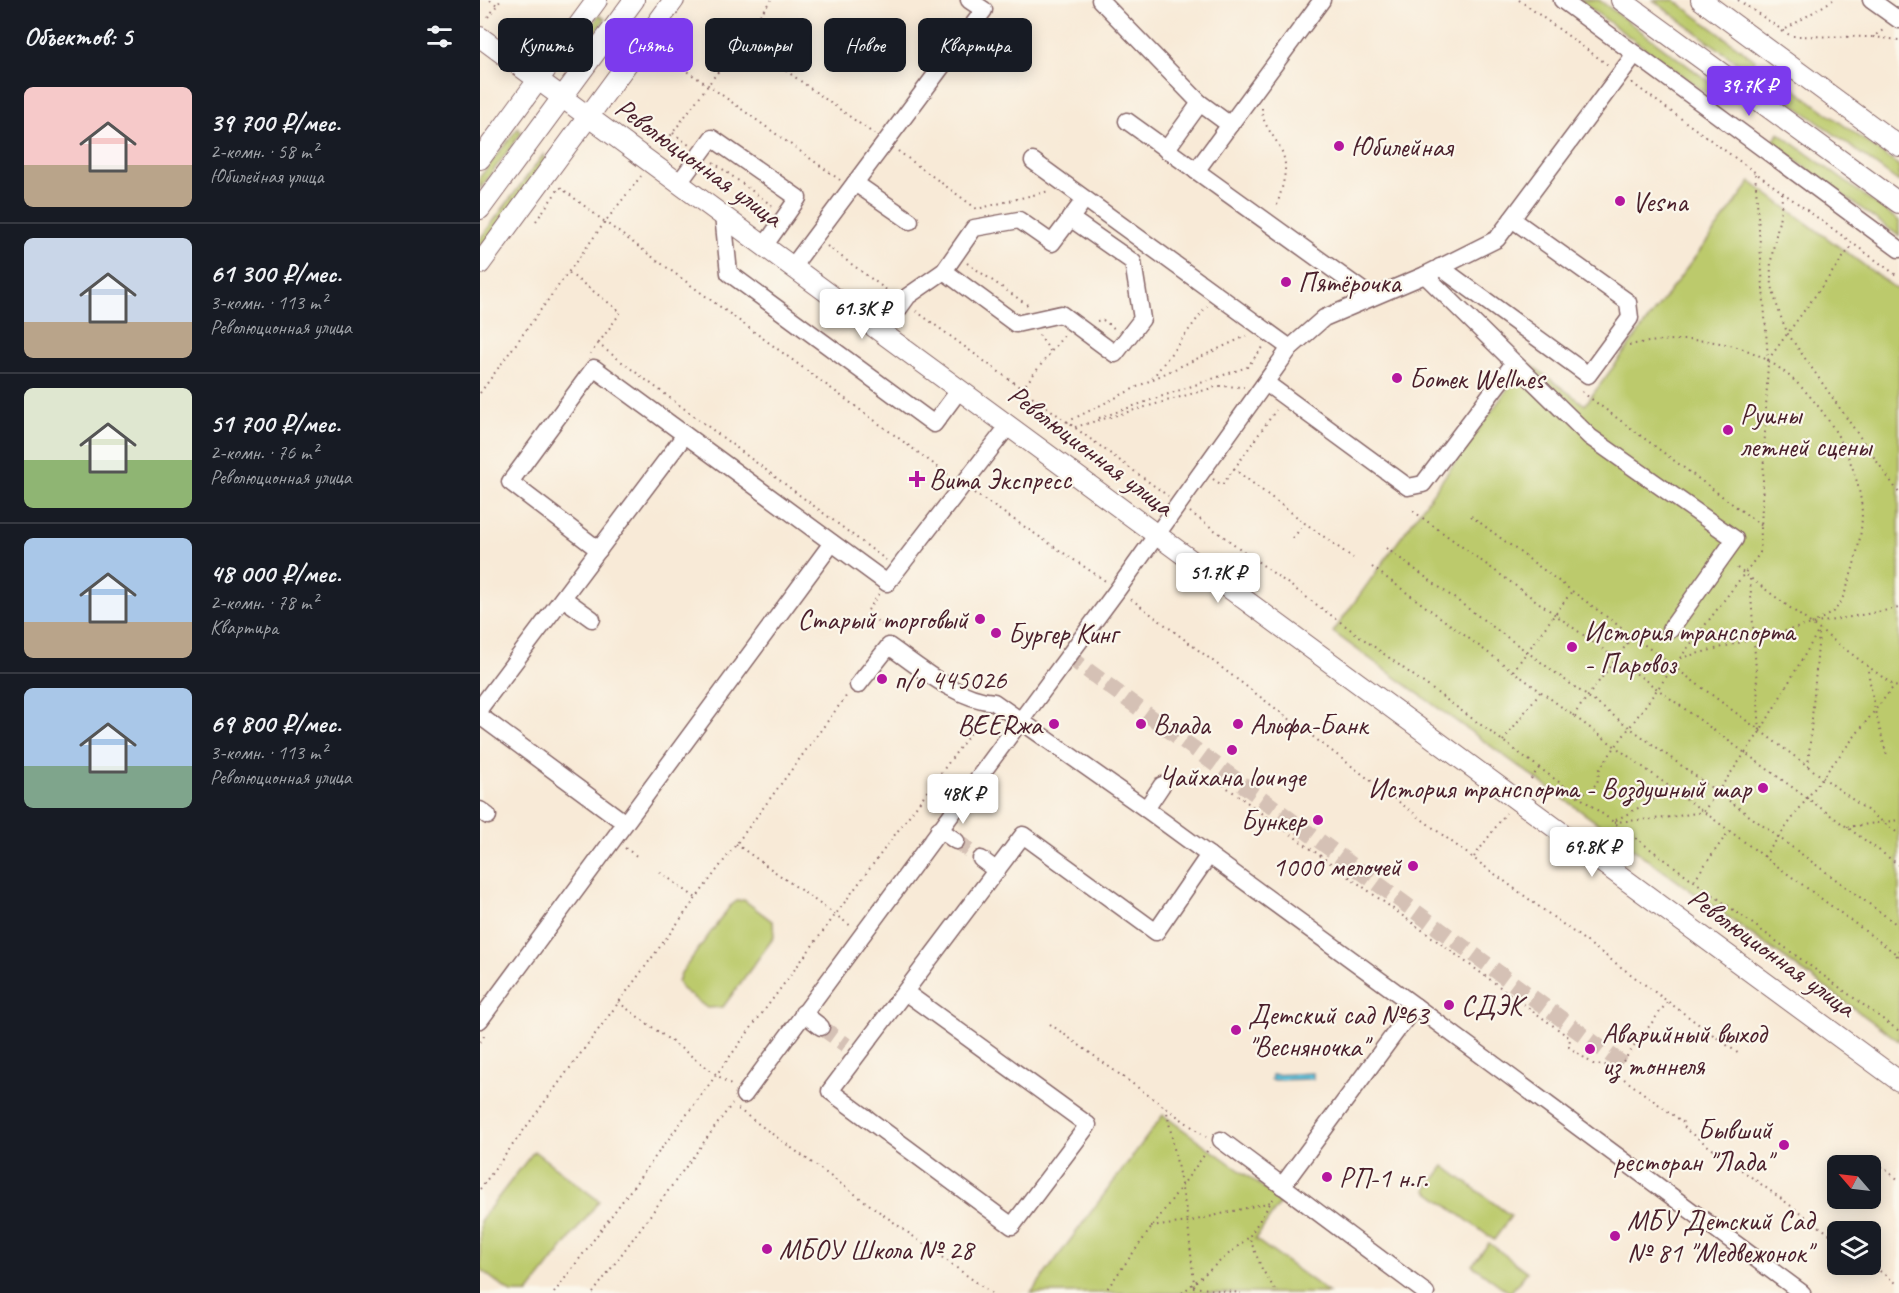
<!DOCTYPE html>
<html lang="ru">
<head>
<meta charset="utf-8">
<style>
  :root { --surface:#171b24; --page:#20242c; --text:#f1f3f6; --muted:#9ea1a6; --line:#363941; --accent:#7c3aed }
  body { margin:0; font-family:Caveat,sans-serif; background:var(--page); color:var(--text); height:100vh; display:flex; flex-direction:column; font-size:22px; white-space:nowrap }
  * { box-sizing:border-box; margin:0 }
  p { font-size:20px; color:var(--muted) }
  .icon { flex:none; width:33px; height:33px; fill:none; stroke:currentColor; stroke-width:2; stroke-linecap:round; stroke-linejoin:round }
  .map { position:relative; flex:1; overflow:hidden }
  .side { display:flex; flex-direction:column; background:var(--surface); width:480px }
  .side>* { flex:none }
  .guide { position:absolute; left:18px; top:18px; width:570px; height:54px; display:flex; gap:12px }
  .needle { width:39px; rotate:298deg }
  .fabs { position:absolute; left:1347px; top:1155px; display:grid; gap:12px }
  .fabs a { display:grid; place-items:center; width:54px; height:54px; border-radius:9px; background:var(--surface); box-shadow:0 3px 15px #0003; font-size:30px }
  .price { position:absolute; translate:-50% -51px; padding:0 14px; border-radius:6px; background:#fff; color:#222; font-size:20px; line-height:39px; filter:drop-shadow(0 2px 3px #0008) }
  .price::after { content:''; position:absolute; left:50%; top:36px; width:18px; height:14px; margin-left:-9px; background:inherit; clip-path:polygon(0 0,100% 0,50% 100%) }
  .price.active { background:var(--accent); color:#fff }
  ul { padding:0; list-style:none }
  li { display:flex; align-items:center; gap:18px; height:150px; padding:0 24px }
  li+li { border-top:2px solid var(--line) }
  li span { display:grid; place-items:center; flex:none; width:168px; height:120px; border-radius:9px; color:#555 }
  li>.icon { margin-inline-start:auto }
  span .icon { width:72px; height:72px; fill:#fffc; stroke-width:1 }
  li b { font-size:26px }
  h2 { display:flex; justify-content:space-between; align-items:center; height:72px; padding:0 24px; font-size:26px }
  .tag { padding:0 21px; border-radius:9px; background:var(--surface); box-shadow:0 3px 15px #0003; font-size:21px; line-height:54px }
  .tag.active { background:var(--accent); color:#fff }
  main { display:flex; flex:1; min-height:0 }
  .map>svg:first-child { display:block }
</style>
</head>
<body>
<main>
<section class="side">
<h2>Объектов: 5<svg class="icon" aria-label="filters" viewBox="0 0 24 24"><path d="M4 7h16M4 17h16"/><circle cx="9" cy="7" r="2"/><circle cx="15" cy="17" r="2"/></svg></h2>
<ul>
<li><span style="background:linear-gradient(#f6c9c9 65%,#b9a48a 0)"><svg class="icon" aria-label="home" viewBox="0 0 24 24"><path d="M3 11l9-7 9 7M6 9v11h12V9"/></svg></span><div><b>39 700 ₽/мес.</b><p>2-комн. · 58 m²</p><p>Юбилейная улица</p></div></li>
<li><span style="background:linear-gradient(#c9d6e8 70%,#b9a48a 0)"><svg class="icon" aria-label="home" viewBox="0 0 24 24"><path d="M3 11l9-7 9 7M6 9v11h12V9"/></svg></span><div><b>61 300 ₽/мес.</b><p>3-комн. · 113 m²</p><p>Революционная улица</p></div></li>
<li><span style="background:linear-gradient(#dfe7d0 60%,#8fb573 0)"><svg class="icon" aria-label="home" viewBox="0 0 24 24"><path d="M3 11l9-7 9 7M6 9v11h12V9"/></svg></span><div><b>51 700 ₽/мес.</b><p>2-комн. · 76 m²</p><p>Революционная улица</p></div></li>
<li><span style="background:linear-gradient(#a9c7e8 70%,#b9a48a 0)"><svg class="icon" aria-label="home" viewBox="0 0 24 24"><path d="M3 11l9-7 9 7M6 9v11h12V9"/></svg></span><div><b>48 000 ₽/мес.</b><p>2-комн. · 78 m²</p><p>Квартира</p></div></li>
<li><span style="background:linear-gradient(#a9c7e8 65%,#7fa58c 0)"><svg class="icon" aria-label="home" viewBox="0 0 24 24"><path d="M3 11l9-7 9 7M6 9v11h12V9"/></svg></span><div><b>69 800 ₽/мес.</b><p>3-комн. · 113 m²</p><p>Революционная улица</p></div></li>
</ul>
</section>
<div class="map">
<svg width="1419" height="1293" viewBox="0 0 1419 1293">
  <rect width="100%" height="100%" fill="#fbf7ec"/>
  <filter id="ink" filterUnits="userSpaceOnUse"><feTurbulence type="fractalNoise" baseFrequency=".0167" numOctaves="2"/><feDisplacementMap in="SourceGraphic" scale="12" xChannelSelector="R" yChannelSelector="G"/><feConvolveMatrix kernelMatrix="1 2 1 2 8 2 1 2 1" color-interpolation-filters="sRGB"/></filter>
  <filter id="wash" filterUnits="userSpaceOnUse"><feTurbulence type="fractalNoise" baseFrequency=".008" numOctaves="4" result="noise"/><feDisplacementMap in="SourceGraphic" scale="24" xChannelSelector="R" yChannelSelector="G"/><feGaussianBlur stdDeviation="1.35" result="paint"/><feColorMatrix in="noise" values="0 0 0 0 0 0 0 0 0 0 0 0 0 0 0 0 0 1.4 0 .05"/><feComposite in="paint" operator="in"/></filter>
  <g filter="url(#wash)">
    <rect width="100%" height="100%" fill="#f8ead7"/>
    <g fill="#bcca6c" stroke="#83744c" stroke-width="1.5">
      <path d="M1099,0H1119L1247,95L1241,104Z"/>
      <path d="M1173,0H1194L1275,60L1267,70Z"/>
      <path d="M119,15L125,19L103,49L98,48Z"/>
      <path d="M1282,65L1419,166V182L1274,75Z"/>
      <path d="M38,128L41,133L0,189V177Z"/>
      <path d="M1299,133L1419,221V236L1292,143Z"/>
      <path d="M64,154L66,161L0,251V239Z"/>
      <path d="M1271,182L1419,291V1041L853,632L1047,362L1105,405Z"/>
      <path d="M264,900L293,922L294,937L243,1007L227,1008L202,989L198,982L201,973L250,906L257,901Z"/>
      <path d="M683,1115L802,1201L775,1239L849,1293H551Z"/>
      <path d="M54,1151L119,1201L48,1293H31L0,1269V1221Z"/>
      <path d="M964,1166L1031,1216L1014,1240L946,1190Z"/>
      <path d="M1009,1243L1047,1272L1030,1293L992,1265Z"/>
    </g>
    <path fill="#5fc5dd" stroke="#547284" stroke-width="1.5" d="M833,1073V1079L791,1080L792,1075Z"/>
  </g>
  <g filter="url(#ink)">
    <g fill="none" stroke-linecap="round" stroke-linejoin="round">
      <g stroke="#d5c1b5" stroke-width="16" stroke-dasharray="16 8" stroke-linecap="butt">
        <path d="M588,656L1144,1065"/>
        <path d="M476,841L501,859"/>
        <path d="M341,1027L366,1045"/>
      </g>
      <g stroke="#876667" stroke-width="19">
        <g id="minor">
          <path d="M620,0L720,103L750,125"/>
          <path d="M1082,0L1419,249"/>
          <path d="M1391,0L1419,20"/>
          <path d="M647,121L890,296"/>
          <path d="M686,150L720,103"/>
          <path d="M553,161L810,348"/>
          <path d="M716,171L842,0"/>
          <path d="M199,183L232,138L318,198L285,245"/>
          <path d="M375,183L430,221"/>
          <path d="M243,215L249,273L454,424L480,389"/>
          <path d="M313,266L504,10L489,0"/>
          <path d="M960,267L1108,375L1150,318L1148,302L1032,219"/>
          <path d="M464,271L536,324L581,314L635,354L662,319L653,262L590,218"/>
          <path d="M945,275L1110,437L1255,539L1190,630"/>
          <path d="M402,332L428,296L464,271L494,228L539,220L572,243L605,199"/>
          <path d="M786,383L928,487L943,484L1034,363"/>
          <path d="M119,550L30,482L114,368L407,583L529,425"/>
          <path d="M83,598L112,619"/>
          <path d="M378,685L409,646C439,667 476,699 514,702L666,809L935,1006"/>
          <path d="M0,708L205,435"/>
          <path d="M0,716L145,823"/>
          <path d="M666,809L682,785"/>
          <path d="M0,810L8,816"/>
          <path d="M459,829L476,841"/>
          <path d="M501,859L517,871"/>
          <path d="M425,992L608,1125L532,1226L350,1091L543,835L676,932L729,855"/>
          <path d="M323,1013L341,1027"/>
          <path d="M0,1020L352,543"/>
          <path d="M264,1095L638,589L810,348L844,318L945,275L1017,239L1155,54"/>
          <path d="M741,1140L946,1293"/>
          <path d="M802,1186L935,1006L1322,1293"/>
        </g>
      </g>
      <g stroke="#876667" stroke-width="22">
        <g id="major">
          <path d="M1141,0L1419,203"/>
          <path d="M1221,0L1419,146"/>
          <path d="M0,37L1419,1081"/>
          <path d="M0,159L117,0"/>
          <path d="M0,209L154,0"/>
          <path d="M0,264L194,0"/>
        </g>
      </g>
      <g stroke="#876667" stroke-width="2" stroke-dasharray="1.5 4.5" stroke-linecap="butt">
        <path d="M10,0L17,5"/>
        <path d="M1039,0L1128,65"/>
        <path d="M1258,0L1311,36L1393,37L1406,28"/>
        <path d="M8,17L21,0"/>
        <path d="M1301,32L1353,0"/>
        <path d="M1393,37L1419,40"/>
        <path d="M262,39L394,134"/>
        <path d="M177,52L228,85L360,180"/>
        <path d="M1152,83L1419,277"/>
        <path d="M782,108C781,127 800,140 804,158C808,173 800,194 796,209"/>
        <path d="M193,133L209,145"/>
        <path d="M180,150L291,0"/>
        <path d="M418,151L497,209L569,191"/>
        <path d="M233,162L294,207"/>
        <path d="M1302,193C1302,217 1294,238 1291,262C1289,285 1298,312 1308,334L1419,493"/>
        <path d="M56,221L80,187L125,222L161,176"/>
        <path d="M347,246L412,294"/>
        <path d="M487,263L549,306"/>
        <path d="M89,273L141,312L118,344"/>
        <path d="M436,311L688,496"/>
        <path d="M617,321L623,320L635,329"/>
        <path d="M559,335L571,352"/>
        <path d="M1149,345C1193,337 1248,336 1287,360C1334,388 1373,447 1381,501C1384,523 1379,546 1373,568C1369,581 1364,600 1355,610C1349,615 1339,620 1332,624"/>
        <path d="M110,354L118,344L406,560"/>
        <path d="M1288,360L1373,244"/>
        <path d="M673,379L766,336"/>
        <path d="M542,389L585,334"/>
        <path d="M1102,392L1282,526"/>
        <path d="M0,393L125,222L470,476"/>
        <path d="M619,418L767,367L784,346"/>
        <path d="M587,422L671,380L727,306"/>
        <path d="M595,427L739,386L764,387"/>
        <path d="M754,469L796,410"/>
        <path d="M733,479L742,485L754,469L825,523"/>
        <path d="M494,493L627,582"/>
        <path d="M933,511L1419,865"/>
        <path d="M710,512L1419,1031"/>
        <path d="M991,516L1419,834"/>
        <path d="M813,538L825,523L873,558"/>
        <path d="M906,548L1419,926"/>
        <path d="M892,567L1419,956"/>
        <path d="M1257,568L1413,685"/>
        <path d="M1270,579L1280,732"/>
        <path d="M399,594L386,613L411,631"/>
        <path d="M651,599L993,858L1259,1054"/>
        <path d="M1200,658L1280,553L1288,360L1275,172"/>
        <path d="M1387,665L1395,711L1407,756"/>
        <path d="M1033,671L1092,591"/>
        <path d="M1093,716L1153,636"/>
        <path d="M1023,741L1060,692"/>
        <path d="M1328,767L1339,633"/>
        <path d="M1051,779L1059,768"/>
        <path d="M738,781L1090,1038L1089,1047L1113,1064L1125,1065L1204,1123L1205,1129L1358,1240"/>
        <path d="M1099,796L1117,784L1120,768L1200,658L1332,624L1419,608"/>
        <path d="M1136,820L1191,790"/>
        <path d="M1134,822L1185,818L1223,812L1280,732L1339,630"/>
        <path d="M1367,827L1419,820"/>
        <path d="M256,844L371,926"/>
        <path d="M145,848L158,857"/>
        <path d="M994,857L1026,813"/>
        <path d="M1284,857L1342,778L1414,686L1419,687"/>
        <path d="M180,872L216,898"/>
        <path d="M1214,880L1249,831"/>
        <path d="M1419,950L1416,954L1419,960"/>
        <path d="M138,1002L252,1086"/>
        <path d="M570,1024L726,1137"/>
        <path d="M0,1042L6,1033"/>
        <path d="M1136,1071L1188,1001"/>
        <path d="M686,1107L707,1215L715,1293"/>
        <path d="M258,1109L511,1293"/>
        <path d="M1392,1159L1419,1180"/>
        <path d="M0,1189L367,695"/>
        <path d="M793,1199L769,1237L782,1269L797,1293"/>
        <path d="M671,1227L708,1222L791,1202"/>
        <path d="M1390,1264L1419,1285"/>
        <path d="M713,1287L761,1293"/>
        <path d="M74,1293L504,715"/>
        <path d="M113,1293L252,1104"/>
        <path d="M624,1293L730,1147"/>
        <path d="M702,1293L769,1237"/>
      </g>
      <use href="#minor" stroke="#fff" stroke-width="16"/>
      <use href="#major" stroke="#fff" stroke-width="20"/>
    </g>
  </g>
  <g fill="#b5179e" stroke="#fbf7ec" stroke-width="2">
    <circle cx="859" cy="146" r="6"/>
    <circle cx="1140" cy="201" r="6"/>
    <circle cx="806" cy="282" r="6"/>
    <circle cx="917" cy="378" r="6"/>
    <circle cx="1248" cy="430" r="6"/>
    <path d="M434 470h6v6h6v6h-6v6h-6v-6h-6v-6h6z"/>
    <circle cx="500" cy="619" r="6"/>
    <circle cx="516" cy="633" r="6"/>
    <circle cx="1092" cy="647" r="6"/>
    <circle cx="402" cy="679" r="6"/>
    <circle cx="574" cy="724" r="6"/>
    <circle cx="661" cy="724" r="6"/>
    <circle cx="758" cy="724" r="6"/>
    <circle cx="752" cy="750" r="6"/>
    <circle cx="1283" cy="788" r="6"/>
    <circle cx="838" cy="820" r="6"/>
    <circle cx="933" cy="866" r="6"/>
    <circle cx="969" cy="1005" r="6"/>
    <circle cx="756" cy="1030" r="6"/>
    <circle cx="1110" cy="1049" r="6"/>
    <circle cx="1304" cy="1145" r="6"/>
    <circle cx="847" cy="1177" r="6"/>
    <circle cx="1135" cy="1236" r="6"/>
    <circle cx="287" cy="1249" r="6"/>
  </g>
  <g text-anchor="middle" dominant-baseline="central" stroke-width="4.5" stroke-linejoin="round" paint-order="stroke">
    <g font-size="28" fill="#4a1f2b" stroke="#fbf7ec" text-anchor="start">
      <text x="871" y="146">Юбилейная</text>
      <text x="1152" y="201">Vesna</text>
      <text x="818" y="282">Пятёрочка</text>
      <text x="929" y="378">Ботек Wellnes</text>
      <text x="1260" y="414">Руины<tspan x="1260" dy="32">летней сцены</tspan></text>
      <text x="449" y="479">Вита Экспресс</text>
      <text x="488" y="619" text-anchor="end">Старый торговый</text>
      <text x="1104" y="631">История транспорта<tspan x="1104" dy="32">- Паровоз</tspan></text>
      <text x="528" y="633">Бургер Кинг</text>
      <text x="414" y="679">п/о 445026</text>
      <text x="562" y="724" text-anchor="end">BEERжа</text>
      <text x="673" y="724">Влада</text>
      <text x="770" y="724">Альфа-Банк</text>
      <text x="752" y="776" text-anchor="middle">Чайхана lounge</text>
      <text x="1271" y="788" text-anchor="end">История транспорта - Воздушный шар</text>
      <text x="826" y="820" text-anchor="end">Бункер</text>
      <text x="921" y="866" text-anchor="end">1000 мелочей</text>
      <text x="981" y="1005">СДЭК</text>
      <text x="768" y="1014">Детский сад №63<tspan x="768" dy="32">"Весняночка"</tspan></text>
      <text x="1122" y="1033">Аварийный выход<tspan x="1122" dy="32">из тоннеля</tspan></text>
      <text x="1292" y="1129" text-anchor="end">Бывший<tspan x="1292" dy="32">ресторан "Лада"</tspan></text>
      <text x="859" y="1177">РП-1 н.г.</text>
      <text x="1147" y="1220">МБУ Детский Сад<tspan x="1147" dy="32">№ 81 "Медвежонок"</tspan></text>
      <text x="299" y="1249">МБОУ Школа № 28</text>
    </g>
    <g font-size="28" fill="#4a1f2b" stroke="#fbf7ec">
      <text transform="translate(219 162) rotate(36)">Революционная улица</text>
      <text transform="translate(611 450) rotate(37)">Революционная улица</text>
      <text transform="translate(1292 952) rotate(36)">Революционная улица</text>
    </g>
  </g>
</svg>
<div class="fabs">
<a><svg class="needle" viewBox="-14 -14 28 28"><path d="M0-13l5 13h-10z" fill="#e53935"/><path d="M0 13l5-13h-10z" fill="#9ea1a6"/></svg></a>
<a><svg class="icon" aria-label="layers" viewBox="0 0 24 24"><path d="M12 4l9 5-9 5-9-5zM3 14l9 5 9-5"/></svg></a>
</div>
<b class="price active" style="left:1269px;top:117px">39.7K ₽</b>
<b class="price" style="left:382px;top:340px">61.3K ₽</b>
<b class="price" style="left:738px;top:604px">51.7K ₽</b>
<b class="price" style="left:483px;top:825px">48K ₽</b>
<b class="price" style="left:1112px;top:878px">69.8K ₽</b>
<div class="guide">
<a class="tag">Купить</a>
<a class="tag active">Снять</a>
<a class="tag">Фильтры</a>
<a class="tag">Новое</a>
<a class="tag">Квартира</a>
</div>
</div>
</main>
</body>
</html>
